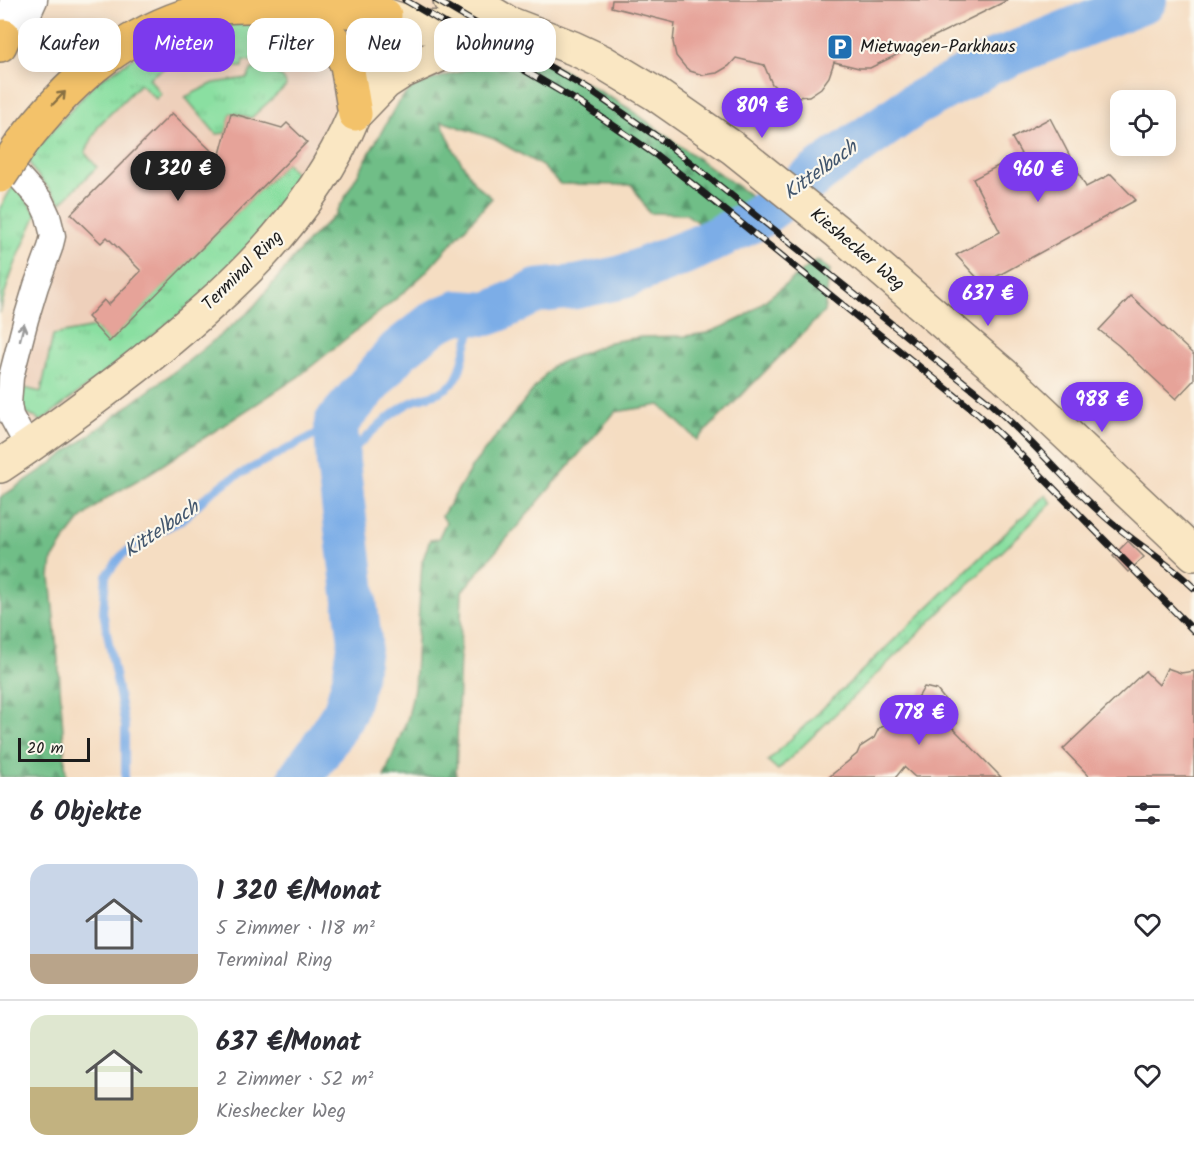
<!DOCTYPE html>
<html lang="de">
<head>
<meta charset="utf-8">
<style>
  :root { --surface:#fff; --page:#f7f7f7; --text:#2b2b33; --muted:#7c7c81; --line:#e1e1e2; --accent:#7c3aed }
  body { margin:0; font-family:Kalam,sans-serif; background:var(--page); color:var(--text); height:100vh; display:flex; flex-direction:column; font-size:22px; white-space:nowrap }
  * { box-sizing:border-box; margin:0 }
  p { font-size:20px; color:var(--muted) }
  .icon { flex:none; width:33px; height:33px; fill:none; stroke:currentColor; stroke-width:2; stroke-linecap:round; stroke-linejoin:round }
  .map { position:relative; height:777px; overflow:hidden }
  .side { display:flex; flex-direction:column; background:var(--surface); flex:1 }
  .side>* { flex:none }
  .hud { position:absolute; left:18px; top:18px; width:600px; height:54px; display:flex; gap:12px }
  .tools { position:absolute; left:1110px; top:90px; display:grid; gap:12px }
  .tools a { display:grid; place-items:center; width:66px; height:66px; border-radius:12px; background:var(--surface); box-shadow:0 3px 15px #0003; font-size:30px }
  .scale { position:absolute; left:18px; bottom:15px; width:72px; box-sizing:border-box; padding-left:6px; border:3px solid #1c1c1c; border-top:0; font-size:16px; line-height:21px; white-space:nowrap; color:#1c1c1c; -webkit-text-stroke:4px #fbf7ec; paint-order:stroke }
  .price { position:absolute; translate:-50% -51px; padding:0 14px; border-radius:21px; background:var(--accent); color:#fff; font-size:20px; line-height:39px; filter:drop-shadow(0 2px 3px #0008) }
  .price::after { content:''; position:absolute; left:50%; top:36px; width:18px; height:14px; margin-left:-9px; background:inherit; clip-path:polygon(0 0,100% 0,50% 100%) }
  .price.selected { background:#222; color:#fff }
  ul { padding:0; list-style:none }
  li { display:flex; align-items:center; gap:18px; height:150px; padding:0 30px }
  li+li { border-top:2px solid var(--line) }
  li span { display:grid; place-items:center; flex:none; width:168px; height:120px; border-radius:18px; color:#555 }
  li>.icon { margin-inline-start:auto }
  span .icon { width:72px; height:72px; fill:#fffc; stroke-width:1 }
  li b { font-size:26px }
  h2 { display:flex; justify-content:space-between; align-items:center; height:72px; padding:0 30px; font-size:26px }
  .chip { padding:0 21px; border-radius:18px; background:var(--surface); box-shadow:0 3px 15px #0003; font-size:21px; line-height:54px }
  .chip.selected { background:var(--accent); color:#fff }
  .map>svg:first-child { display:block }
</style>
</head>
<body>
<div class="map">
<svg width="1194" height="777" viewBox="0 0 1194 777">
  <defs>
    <pattern id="grass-tufts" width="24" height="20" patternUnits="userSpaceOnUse" patternTransform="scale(1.5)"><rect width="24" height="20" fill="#8adfa1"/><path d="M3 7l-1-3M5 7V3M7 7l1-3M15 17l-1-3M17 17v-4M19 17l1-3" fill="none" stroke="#76bf8a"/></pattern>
    <pattern id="forest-firs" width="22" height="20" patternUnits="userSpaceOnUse" patternTransform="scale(1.5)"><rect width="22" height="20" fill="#6fbe87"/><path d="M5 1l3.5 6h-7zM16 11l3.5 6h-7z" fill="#5a9a6e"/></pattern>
  </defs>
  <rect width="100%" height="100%" fill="#fbf7ec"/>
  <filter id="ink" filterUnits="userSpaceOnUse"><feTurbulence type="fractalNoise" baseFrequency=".0167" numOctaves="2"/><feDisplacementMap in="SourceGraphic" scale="12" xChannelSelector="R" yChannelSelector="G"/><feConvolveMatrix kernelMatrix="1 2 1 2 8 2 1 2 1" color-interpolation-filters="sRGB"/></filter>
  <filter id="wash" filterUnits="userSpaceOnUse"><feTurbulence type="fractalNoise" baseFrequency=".008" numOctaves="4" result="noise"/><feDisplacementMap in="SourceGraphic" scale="24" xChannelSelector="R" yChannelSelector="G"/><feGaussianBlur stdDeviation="1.35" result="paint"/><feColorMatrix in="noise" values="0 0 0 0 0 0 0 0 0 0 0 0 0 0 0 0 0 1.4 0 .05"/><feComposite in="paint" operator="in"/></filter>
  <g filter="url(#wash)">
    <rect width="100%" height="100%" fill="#f5ddc2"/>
    <path fill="#eed0bb" d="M320,29L346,113L321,164L44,432L26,427L16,413L15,377L57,245L13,163L125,50Z"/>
    <g fill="url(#grass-tufts)" stroke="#537e5e" stroke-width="1.5">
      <path d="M279,20L303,28L322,44L299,68L244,60L243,67H225L221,49C191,55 174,60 149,78L161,94L156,99L140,84L99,125L85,153L97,167L61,203L33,170L28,158L96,82L162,40L213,24L239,21Z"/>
      <path d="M252,69C265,72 285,71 286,86L251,118L231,113L226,133L216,134L185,97L214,83L247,78Z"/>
      <path d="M286,163L304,182L219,285L40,422L37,418C18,413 19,405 20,387L41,392L53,335L95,327L109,341Z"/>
      <path d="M14,184L37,214C23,246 7,278 0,313V208Z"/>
      <path d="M1045,495L1052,503L778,770L768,761Z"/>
    </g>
    <g fill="url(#forest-firs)" stroke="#466d52" stroke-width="1.5">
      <path d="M517,55L539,59L563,70L630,109L683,148L761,203L709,231L686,214L649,213L632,185L560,184L542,166L494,139L441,121L455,152L475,184L492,198L425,273L402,294L298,377L153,471L105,499L80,520L66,538L52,560L50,577L59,670L66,777H0V498L52,463L187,362L250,311L307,242L335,215L397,104L410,89L424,82L459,72L499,56Z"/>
      <path d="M817,260L830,270L824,312L697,440L660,405L615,412L462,591L456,777H384L408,717L414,688L422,562L430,540L438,539L446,522L442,516L473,465L552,366L610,342L641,337L686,336L707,333L727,325L744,317Z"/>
    </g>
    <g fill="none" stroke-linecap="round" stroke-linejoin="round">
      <g stroke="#7cade7" stroke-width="8">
        <path d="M338,463C362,444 381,419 408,404C423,395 439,397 453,383C463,373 464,345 472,332C475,325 482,320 487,314"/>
        <path d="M125,777V726L103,612L106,576L120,557L139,541L181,521L207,496L229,480L336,423"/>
      </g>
      <path stroke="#7cade7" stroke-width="44" d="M300,777L319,752L345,711L354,679L360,641L338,463L336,423L398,351L436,321L458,312L487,314L498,310L537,291L576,287L623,277L696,248L754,220L834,161L914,105L990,63L1145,0"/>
    </g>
    <g id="blocks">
      <g fill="#e6a399">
        <path d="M612,0H1008L870,68H859L834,62L829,77L821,88L809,96L795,97L782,93L772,84L764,65L736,58L729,66L717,73L703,75L690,71L685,67L676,56L673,42L675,23L611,7Z"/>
        <path d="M172,113L219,158L231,113L282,128L287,123L307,142L109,342L91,322L92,321L88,317L104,300L108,305L141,271L107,237L101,243L71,214Z"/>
        <path d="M1050,118L1086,187L1111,174L1136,200L983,284L956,255L1000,232L973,179L1021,154L1012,138Z"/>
        <path d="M1131,296L1194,355V380L1176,399L1118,345L1099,330Z"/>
        <path d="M1128,541L1144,557L1128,572L1113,556Z"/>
        <path d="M1167,668L1181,673L1194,671V777H1090L1063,749L1145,671L1159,685Z"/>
        <path d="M924,687L937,690L949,705L950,715L957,723L951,726L1001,777H915L904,767L896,777H829L857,754L860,747L874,738L879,728L889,724L896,719L905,706L919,696Z"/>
      </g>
    </g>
  </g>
  <g filter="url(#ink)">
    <use href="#blocks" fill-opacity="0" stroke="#887c6f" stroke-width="1.5"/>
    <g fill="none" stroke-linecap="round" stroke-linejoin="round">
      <g stroke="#887c6f" stroke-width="27">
        <g id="street">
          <path d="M4,36L30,11L35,0"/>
          <path d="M4,36L12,0"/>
          <path d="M0,164L14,171L41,201L48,216L53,236L50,248L36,286L26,319L11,377L9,404L11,416L28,447"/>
        </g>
      </g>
      <g stroke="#887c6f" stroke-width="36">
        <g id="secondary">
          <path d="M450,0L485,9L508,23L573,48L601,61L654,93L733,148L839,233L1004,375L1194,554"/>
          <path d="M385,15L422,27L480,30L489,28"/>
          <path d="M358,111L385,83L402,72L458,47L480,30"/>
          <path d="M0,466C47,435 92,401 136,367C224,297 310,221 354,115C358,105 361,95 364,85C371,62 378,38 385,15"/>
        </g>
      </g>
      <g stroke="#887c6f" stroke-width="36">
        <g id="highway">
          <path d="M292,7L315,18L336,43L347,65L355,114"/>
          <path d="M0,45L4,36"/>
          <path d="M22,143C67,85 114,40 185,16C192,14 200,11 207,9C225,5 244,6 262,6C303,7 344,10 385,15"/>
        </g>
      </g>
      <use href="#street" stroke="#fff" stroke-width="24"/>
      <use href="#secondary" stroke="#fae7c3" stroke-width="33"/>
      <use href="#highway" stroke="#f3c26a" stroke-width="33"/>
      <g stroke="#1c1c1c" stroke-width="7">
        <g id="rail">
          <path d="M405,0L582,104L656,155L700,190L978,414L1012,446L1194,631"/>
          <path d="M436,0L591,91L666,143L990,403C1029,437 1062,478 1101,513C1130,540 1165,560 1194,588"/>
        </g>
      </g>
      <use href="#rail" stroke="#fbf7ec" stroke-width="4.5" stroke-dasharray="14" stroke-linecap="butt"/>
      <g stroke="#887c6f" stroke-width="36" stroke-linecap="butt">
        <path id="highway-bridge" d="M0,176L22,143"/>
      </g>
      <use href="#highway-bridge" stroke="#f3c26a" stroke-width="33"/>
    </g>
    <defs><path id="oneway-shaft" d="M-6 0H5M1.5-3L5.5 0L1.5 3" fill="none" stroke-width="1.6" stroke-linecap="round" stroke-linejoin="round" transform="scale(1.5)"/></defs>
    <use stroke="#886f43" href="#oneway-shaft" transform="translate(59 98) rotate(-46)"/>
    <use stroke="#999" href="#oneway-shaft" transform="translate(22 332) rotate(-76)"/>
  </g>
  <defs>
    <g id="parking-square" transform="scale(1.35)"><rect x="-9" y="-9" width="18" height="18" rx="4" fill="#1f6fb2" stroke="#fbf7ec"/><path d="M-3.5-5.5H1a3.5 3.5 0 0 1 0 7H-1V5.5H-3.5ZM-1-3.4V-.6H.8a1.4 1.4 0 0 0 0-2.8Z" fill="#fff"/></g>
  </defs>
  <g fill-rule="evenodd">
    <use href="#parking-square" x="840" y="47"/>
  </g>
  <g text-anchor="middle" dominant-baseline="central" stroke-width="4.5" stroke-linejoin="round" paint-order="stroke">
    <g font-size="18" fill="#1c1c1c" stroke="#fbf7ec" text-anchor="start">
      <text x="860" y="47">Mietwagen-Parkhaus</text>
    </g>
    <g font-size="18" fill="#1c1c1c" stroke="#fbf7ec">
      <text transform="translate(857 250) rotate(40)">Kieshecker Weg</text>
      <text transform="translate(243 271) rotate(-45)">Terminal Ring</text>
    </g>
    <g font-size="20" font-style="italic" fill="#42566d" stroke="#fbf7ec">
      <text transform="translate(821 171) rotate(-36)">Kittelbach</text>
      <text transform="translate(162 530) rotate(-34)">Kittelbach</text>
    </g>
  </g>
</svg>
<div class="tools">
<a><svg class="icon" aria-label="locate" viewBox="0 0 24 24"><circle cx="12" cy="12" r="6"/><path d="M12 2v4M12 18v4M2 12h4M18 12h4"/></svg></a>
</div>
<div class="scale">20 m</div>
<b class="price" style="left:762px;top:139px">809 €</b>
<b class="price selected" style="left:178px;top:202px">1 320 €</b>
<b class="price" style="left:1038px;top:203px">960 €</b>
<b class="price" style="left:988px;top:327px">637 €</b>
<b class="price" style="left:1102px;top:433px">988 €</b>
<b class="price" style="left:919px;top:746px">778 €</b>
<div class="hud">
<a class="chip">Kaufen</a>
<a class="chip selected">Mieten</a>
<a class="chip">Filter</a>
<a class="chip">Neu</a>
<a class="chip">Wohnung</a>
</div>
</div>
<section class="side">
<h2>6 Objekte<svg class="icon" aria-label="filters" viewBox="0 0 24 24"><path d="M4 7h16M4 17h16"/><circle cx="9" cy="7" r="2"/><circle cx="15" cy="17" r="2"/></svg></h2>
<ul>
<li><span style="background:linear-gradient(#c9d6e8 75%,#b9a48a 0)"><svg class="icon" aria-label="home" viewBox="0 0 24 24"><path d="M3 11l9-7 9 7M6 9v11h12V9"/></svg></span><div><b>1 320 €/Monat</b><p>5 Zimmer · 118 m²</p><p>Terminal Ring</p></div><svg class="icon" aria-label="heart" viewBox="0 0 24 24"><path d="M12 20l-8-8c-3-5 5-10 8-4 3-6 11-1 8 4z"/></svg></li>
<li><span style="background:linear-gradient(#dfe7d0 60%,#c2b280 0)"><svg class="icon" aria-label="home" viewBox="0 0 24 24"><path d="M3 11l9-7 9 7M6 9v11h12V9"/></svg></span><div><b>637 €/Monat</b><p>2 Zimmer · 52 m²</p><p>Kieshecker Weg</p></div><svg class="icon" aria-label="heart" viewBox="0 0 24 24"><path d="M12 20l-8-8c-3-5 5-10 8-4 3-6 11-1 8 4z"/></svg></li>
</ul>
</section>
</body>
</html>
